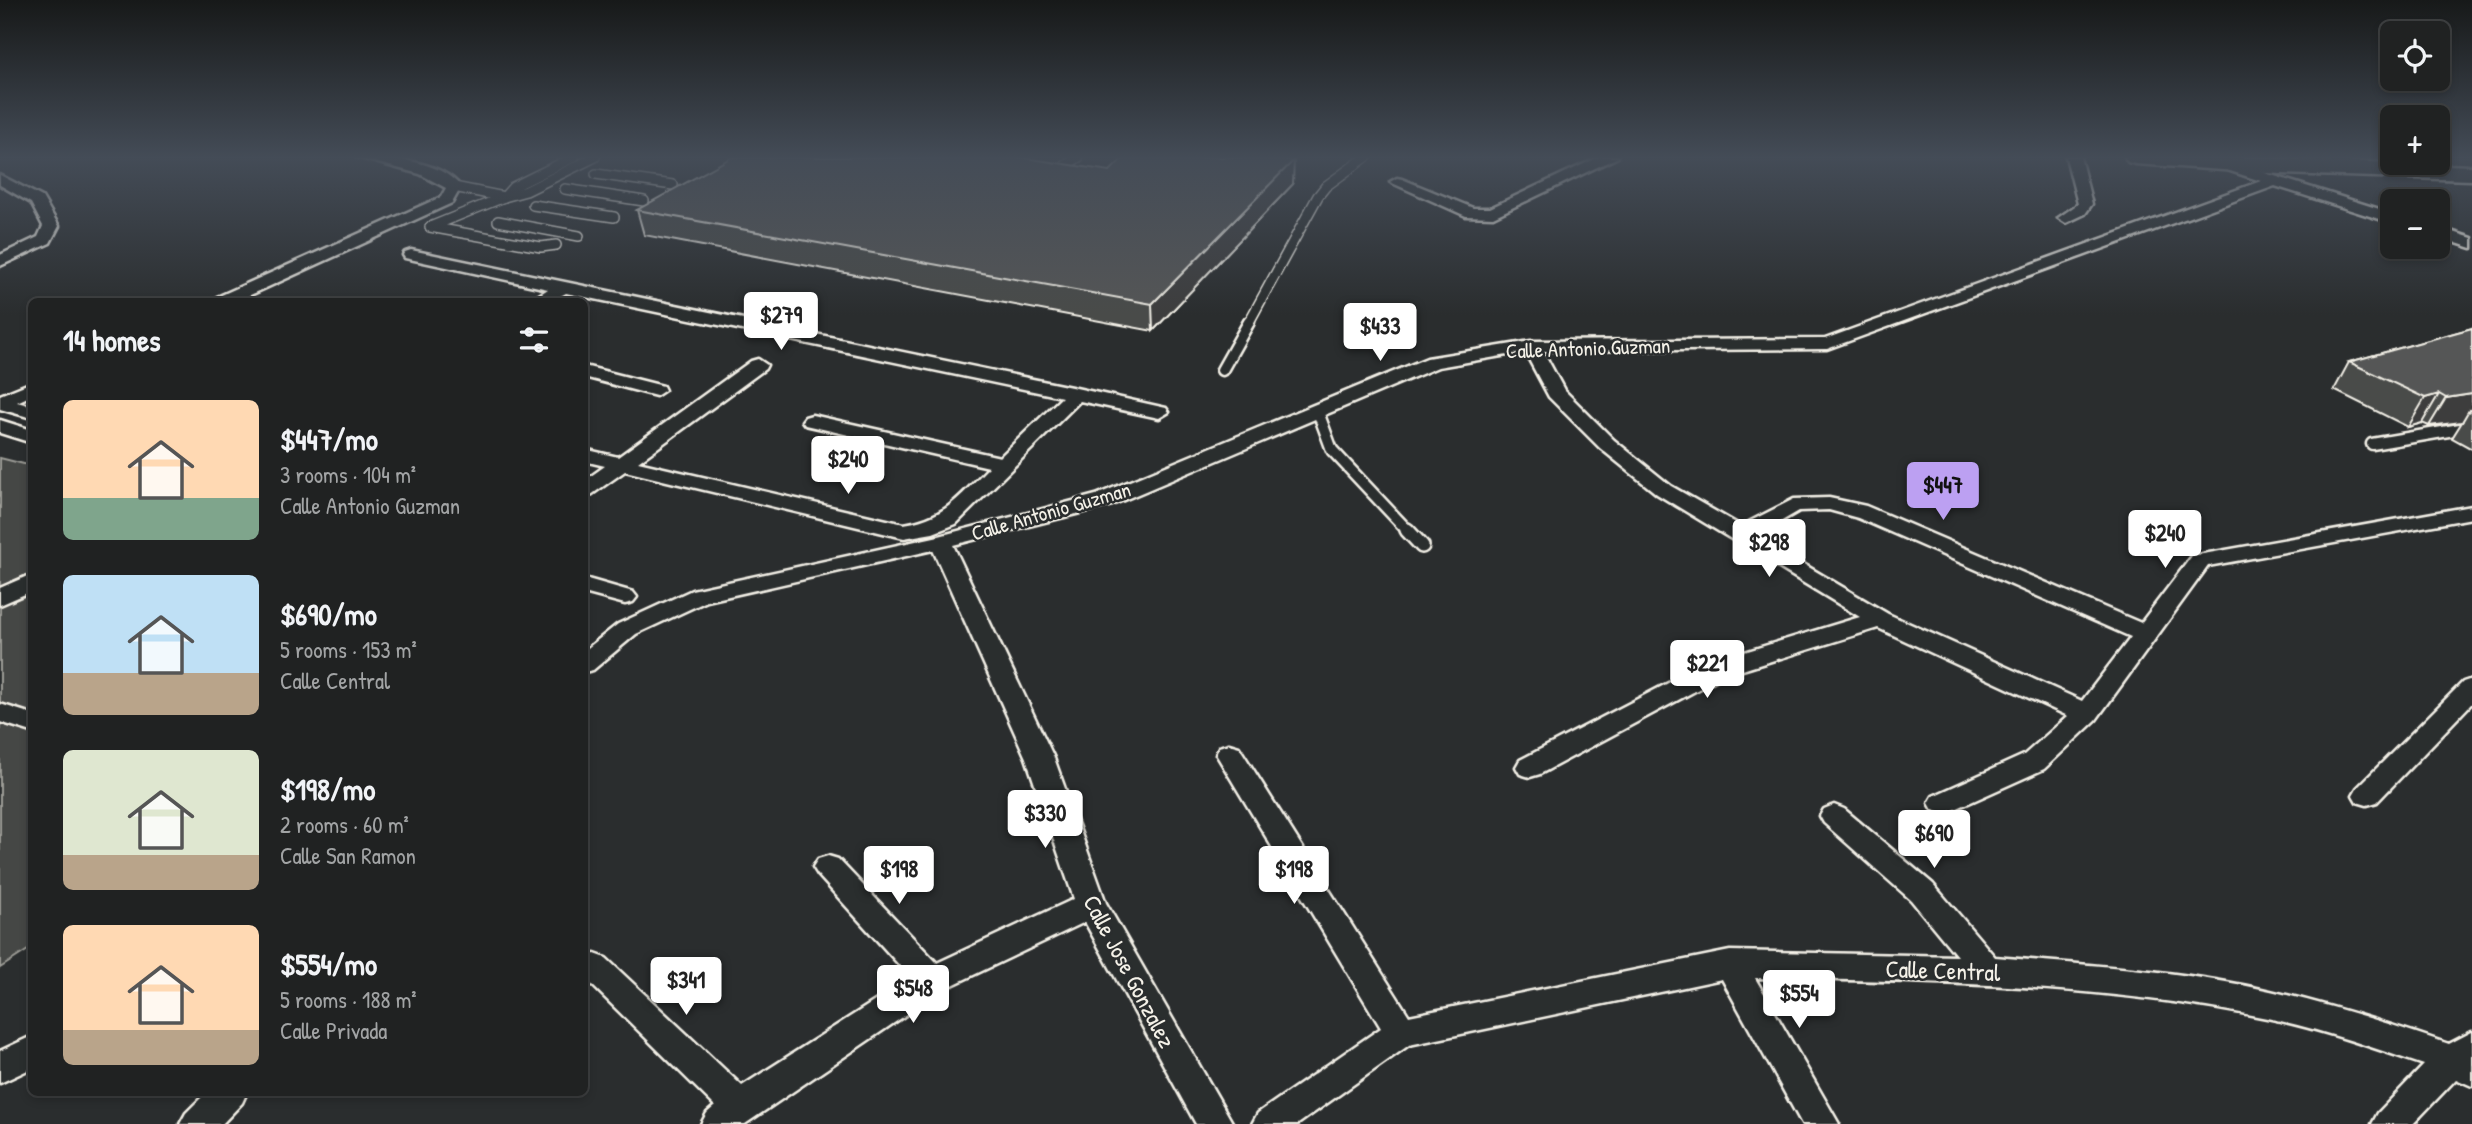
<!DOCTYPE html>
<html lang="en">
<head>
<meta charset="utf-8">
<style>
  :root { --surface:#202222; --page:#2d2f2f; --text:#f1f3f6; --muted:#a2a4a5; --line:#3d3f40; --accent:#bca0f2 }
  body { margin:0; font-family:"Patrick Hand",sans-serif; background:var(--page); color:var(--text); height:100vh; display:flex; flex-direction:column; font-size:26px; white-space:nowrap }
  * { box-sizing:border-box; margin:0 }
  p { font-size:23px; color:var(--muted) }
  .icon { flex:none; width:38px; height:38px; fill:none; stroke:currentColor; stroke-width:2; stroke-linecap:round; stroke-linejoin:round }
  .map { position:relative; flex:1; overflow:hidden }
  .side { position:absolute; left:28px; top:298px; width:560px; height:798px; display:flex; flex-direction:column; background:var(--surface); border-radius:10px; box-shadow:0 4px 10px #0003,0 0 0 2px var(--line) }
  .side>* { flex:none }
  .tools { position:absolute; left:2380px; top:21px; display:grid; gap:14px }
  .tools a { display:grid; place-items:center; width:70px; height:70px; border-radius:10px; background:var(--surface); box-shadow:0 4px 10px #0003,0 0 0 2px var(--line); font-size:35px }
  .price { position:absolute; translate:-50% -60px; padding:0 16px; border-radius:7px; background:#fff; color:#222; font-size:23px; line-height:46px; filter:drop-shadow(0 2px 4px #0008) }
  .price::after { content:''; position:absolute; left:50%; top:42px; width:21px; height:16px; margin-left:-10px; background:inherit; clip-path:polygon(0 0,100% 0,50% 100%) }
  .price.active { background:var(--accent); color:#111 }
  ul { padding:0; list-style:none }
  li { display:flex; align-items:center; gap:21px; height:175px; padding:0 35px }
  li span { display:grid; place-items:center; flex:none; width:196px; height:140px; border-radius:10px; color:#555 }
  li>.icon { margin-inline-start:auto }
  span .icon { width:84px; height:84px; fill:#fffc; stroke-width:1 }
  li b { font-size:30px }
  h2 { display:flex; justify-content:space-between; align-items:center; height:84px; padding:0 35px; font-size:30px }
  .map>svg:first-child { display:block }
</style>
</head>
<body>
<div class="map">
<svg width="2472" height="1124" viewBox="0 0 2472 1124">
  <rect width="100%" height="100%" fill="#2a2d2e"/>
  <filter id="ink" filterUnits="userSpaceOnUse"><feTurbulence type="fractalNoise" baseFrequency=".0143" numOctaves="2"/><feDisplacementMap in="SourceGraphic" scale="14" xChannelSelector="R" yChannelSelector="G"/><feConvolveMatrix kernelMatrix="1 2 1 2 8 2 1 2 1" color-interpolation-filters="sRGB"/></filter>
  <g filter="url(#ink)">
    <path fill="#444645" stroke="#9c9c96" stroke-width="2" d="M0,458L32,466L31,948L0,968Z"/>
    <g fill="none" stroke-linecap="round" stroke-linejoin="round">
      <g stroke="#f4f1e8" stroke-width="12">
        <g id="lane-far2">
          <path d="M1054,172L1079,157"/>
          <path d="M596,174L673,185"/>
          <path d="M454,187L504,197"/>
          <path d="M565,189L644,201"/>
          <path d="M504,197L513,187L574,157"/>
          <path d="M533,205L614,217"/>
          <path d="M498,221L579,236"/>
          <path d="M556,245L541,247L430,227L504,197L526,191L595,157"/>
          <path d="M1248,324L1318,196L1326,186L1366,157"/>
        </g>
      </g>
      <g stroke="#f4f1e8" stroke-width="15">
        <g id="lane-far1">
          <path d="M1222,370L1249,322"/>
          <path d="M1318,412L1332,450L1409,532"/>
          <path d="M2372,444L2472,427"/>
        </g>
      </g>
      <g stroke="#f4f1e8" stroke-width="18">
        <path id="lane" d="M1407,530L1422,546"/>
      </g>
      <g stroke="#f4f1e8" stroke-width="5">
        <g id="street">
          <path d="M356,157C389,157 439,159 461,187L452,203L237,301H214L217,297L441,197L446,188L420,174Z"/>
          <path d="M1599,157H1618L1493,217L1466,216L1390,182L1397,178L1402,179L1473,208H1490Z"/>
          <path d="M2066,157H2080L2092,204L2085,214L2066,223L2058,218L2078,204Z"/>
          <path d="M2217,158L2392,213V223L2275,186L1827,349L1543,351L1564,390L1614,440L1671,486L1741,526L1794,499L1829,498L1866,506L2141,623L2192,556L2472,506V518L2208,566L2096,720L2044,769L1953,810L1943,813L1933,810L1929,803L1933,796L2024,755L2068,716L1878,628L1723,676L1540,774L1530,777L1520,774L1516,767L1520,760L1705,664L1860,617L1657,494L1600,448L1549,397L1525,352L1438,367L1112,505L953,545L1054,758L1106,903L1233,1124H1196L1085,922L944,989L745,1124H701L707,1113L715,1106L584,977V957L595,954L606,958L742,1086L911,978L818,875L813,867L818,859L828,856L838,859L937,963L1074,899L1026,758L933,550L707,601L636,634L593,670L584,672V651L618,624L692,590L939,536L1096,495L1427,358L1531,341L1825,339L2261,181L2212,165V159ZM1829,510L1858,518L2131,637L2082,701L1888,614L1756,536L1799,511Z"/>
          <path d="M0,175L42,197L59,226L50,243L0,266V255L38,237L43,226L31,203L0,185Z"/>
          <path d="M2438,227L2472,238V248L2438,237Z"/>
          <path d="M411,250L1076,388L1166,408L1169,412L1159,418L1080,401L956,524L933,533L904,538L625,471L591,495L584,497V481L605,466L584,461V449L618,457L751,361L758,359L767,365L765,369L638,462L904,524C946,518 961,495 989,467L805,425L802,421L805,417L812,415L1000,457L1062,397L566,293L551,301H530L548,289L405,258L403,255L405,252Z"/>
          <path d="M584,366L663,386L665,390L656,396L584,377Z"/>
          <path d="M32,382V395L17,402L32,406V418L0,409V395Z"/>
          <path d="M0,420L32,430V443L0,433Z"/>
          <path d="M32,574V591L0,605V588Z"/>
          <path d="M584,578L633,592L637,597L633,602L625,604L584,593Z"/>
          <path d="M2472,679V703L2377,802L2367,805L2357,802L2353,795L2357,788L2463,682Z"/>
          <path d="M0,704L32,714V732L0,722Z"/>
          <path d="M1229,744L1239,747L1409,1016L1730,951L1957,956L1911,900L1824,823L1820,816L1824,809L1834,805L1844,809L1933,884L1995,957C2087,965 2180,970 2270,991C2331,1005 2390,1024 2449,1044L2472,1032V1086L2456,1079L2413,1124H2372L2378,1113L2424,1065C2373,1048 2321,1029 2267,1018C2098,983 1926,982 1755,978L1839,1124H1802L1722,979L1409,1045L1298,1124H1252L1258,1113L1381,1028L1216,754L1219,747Z"/>
          <path d="M32,1036V1068L0,1083V1051Z"/>
          <path d="M207,1092H247L242,1103L222,1124H180L186,1113Z"/>
        </g>
      </g>
      <g stroke="#f4f1e8" stroke-width="5">
        <path id="primary" d="M2125,157H2240L2472,166V180L2281,174L2136,164L2128,162Z"/>
      </g>
      <use href="#lane-far2" stroke="#2a2d2e" stroke-width="9"/>
      <use href="#lane-far1" stroke="#2a2d2e" stroke-width="10"/>
      <use href="#lane" stroke="#2a2d2e" stroke-width="13"/>
      <use href="#street" fill="#2a2d2e" fill-rule="evenodd"/>
      <use href="#primary" fill="#2a2d2e" fill-rule="evenodd"/>
    </g>
    <g fill="#494b4a" stroke="#f4f1e8" stroke-width="2">
      <path d="M1110,171L1293,184L1153,331L644,235L637,210Z"/>
      <path d="M2472,328V449L2452,438L2462,422L2429,426L2422,423L2408,427L2334,390L2349,362Z"/>
    </g>
    <g fill="#3c3d3c" stroke="#f4f1e8" stroke-width="2">
      <path d="M1294,160L1293,184L1153,331L1152,304Z"/>
      <path d="M2439,394L2422,423L2408,427L2425,398Z"/>
      <path d="M2472,394V411L2469,410L2462,422L2429,426L2446,398Z"/>
    </g>
    <g fill="#555756" stroke="#f4f1e8" stroke-width="2">
      <path d="M732,157H1019L1110,171L1124,157H1271L1294,160L1152,304L637,210Z"/>
      <path d="M2472,328V394L2446,398L2439,394L2425,398L2349,362Z"/>
    </g>
  </g>
  <linearGradient id="sky" x2="0" y2="1"><stop stop-color="#171919"/><stop offset="0.5" stop-color="#444c57"/><stop offset="1" stop-color="#444c57" stop-opacity="0"/></linearGradient>
  <rect width="2472" height="315" fill="url(#sky)"/>
  <g text-anchor="middle" dominant-baseline="central" stroke-width="5" stroke-linejoin="round" paint-order="stroke">
    <g font-size="21" fill="#f4f1e8" stroke="#2a2d2e">
      <text transform="translate(1588 348) rotate(-2)">Calle Antonio Guzman</text>
      <text transform="translate(1051 511) rotate(-16)">Calle Antonio Guzman</text>
    </g>
    <g font-size="24" fill="#f4f1e8" stroke="#2a2d2e">
      <text transform="translate(1943 970) rotate(2)">Calle Central</text>
      <text transform="translate(1130 971) rotate(62)">Calle Jose Gonzalez</text>
    </g>
  </g>
</svg>
<div class="tools">
<a><svg class="icon" aria-label="locate" viewBox="0 0 24 24"><circle cx="12" cy="12" r="6"/><path d="M12 2v4M12 18v4M2 12h4M18 12h4"/></svg></a>
<a>+</a>
<a>−</a>
</div>
<b class="price" style="left:781px;top:352px">$279</b>
<b class="price" style="left:1380px;top:363px">$433</b>
<b class="price" style="left:848px;top:496px">$240</b>
<b class="price active" style="left:1943px;top:522px">$447</b>
<b class="price" style="left:2165px;top:570px">$240</b>
<b class="price" style="left:1769px;top:579px">$298</b>
<b class="price" style="left:1707px;top:700px">$221</b>
<b class="price" style="left:1045px;top:850px">$330</b>
<b class="price" style="left:1934px;top:870px">$690</b>
<b class="price" style="left:899px;top:906px">$198</b>
<b class="price" style="left:1294px;top:906px">$198</b>
<b class="price" style="left:686px;top:1017px">$341</b>
<b class="price" style="left:913px;top:1025px">$548</b>
<b class="price" style="left:1799px;top:1030px">$554</b>
<section class="side">
<h2>14 homes<svg class="icon" aria-label="filters" viewBox="0 0 24 24"><path d="M4 7h16M4 17h16"/><circle cx="9" cy="7" r="2"/><circle cx="15" cy="17" r="2"/></svg></h2>
<ul>
<li><span style="background:linear-gradient(#ffd9b3 70%,#7fa58c 0)"><svg class="icon" aria-label="home" viewBox="0 0 24 24"><path d="M3 11l9-7 9 7M6 9v11h12V9"/></svg></span><div><b>$447/mo</b><p>3 rooms · 104 m²</p><p>Calle Antonio Guzman</p></div></li>
<li><span style="background:linear-gradient(#bfe0f5 70%,#b9a48a 0)"><svg class="icon" aria-label="home" viewBox="0 0 24 24"><path d="M3 11l9-7 9 7M6 9v11h12V9"/></svg></span><div><b>$690/mo</b><p>5 rooms · 153 m²</p><p>Calle Central</p></div></li>
<li><span style="background:linear-gradient(#dfe7d0 75%,#b9a48a 0)"><svg class="icon" aria-label="home" viewBox="0 0 24 24"><path d="M3 11l9-7 9 7M6 9v11h12V9"/></svg></span><div><b>$198/mo</b><p>2 rooms · 60 m²</p><p>Calle San Ramon</p></div></li>
<li><span style="background:linear-gradient(#ffd9b3 75%,#b9a48a 0)"><svg class="icon" aria-label="home" viewBox="0 0 24 24"><path d="M3 11l9-7 9 7M6 9v11h12V9"/></svg></span><div><b>$554/mo</b><p>5 rooms · 188 m²</p><p>Calle Privada</p></div></li>
</ul>
</section>
</div>
</body>
</html>
